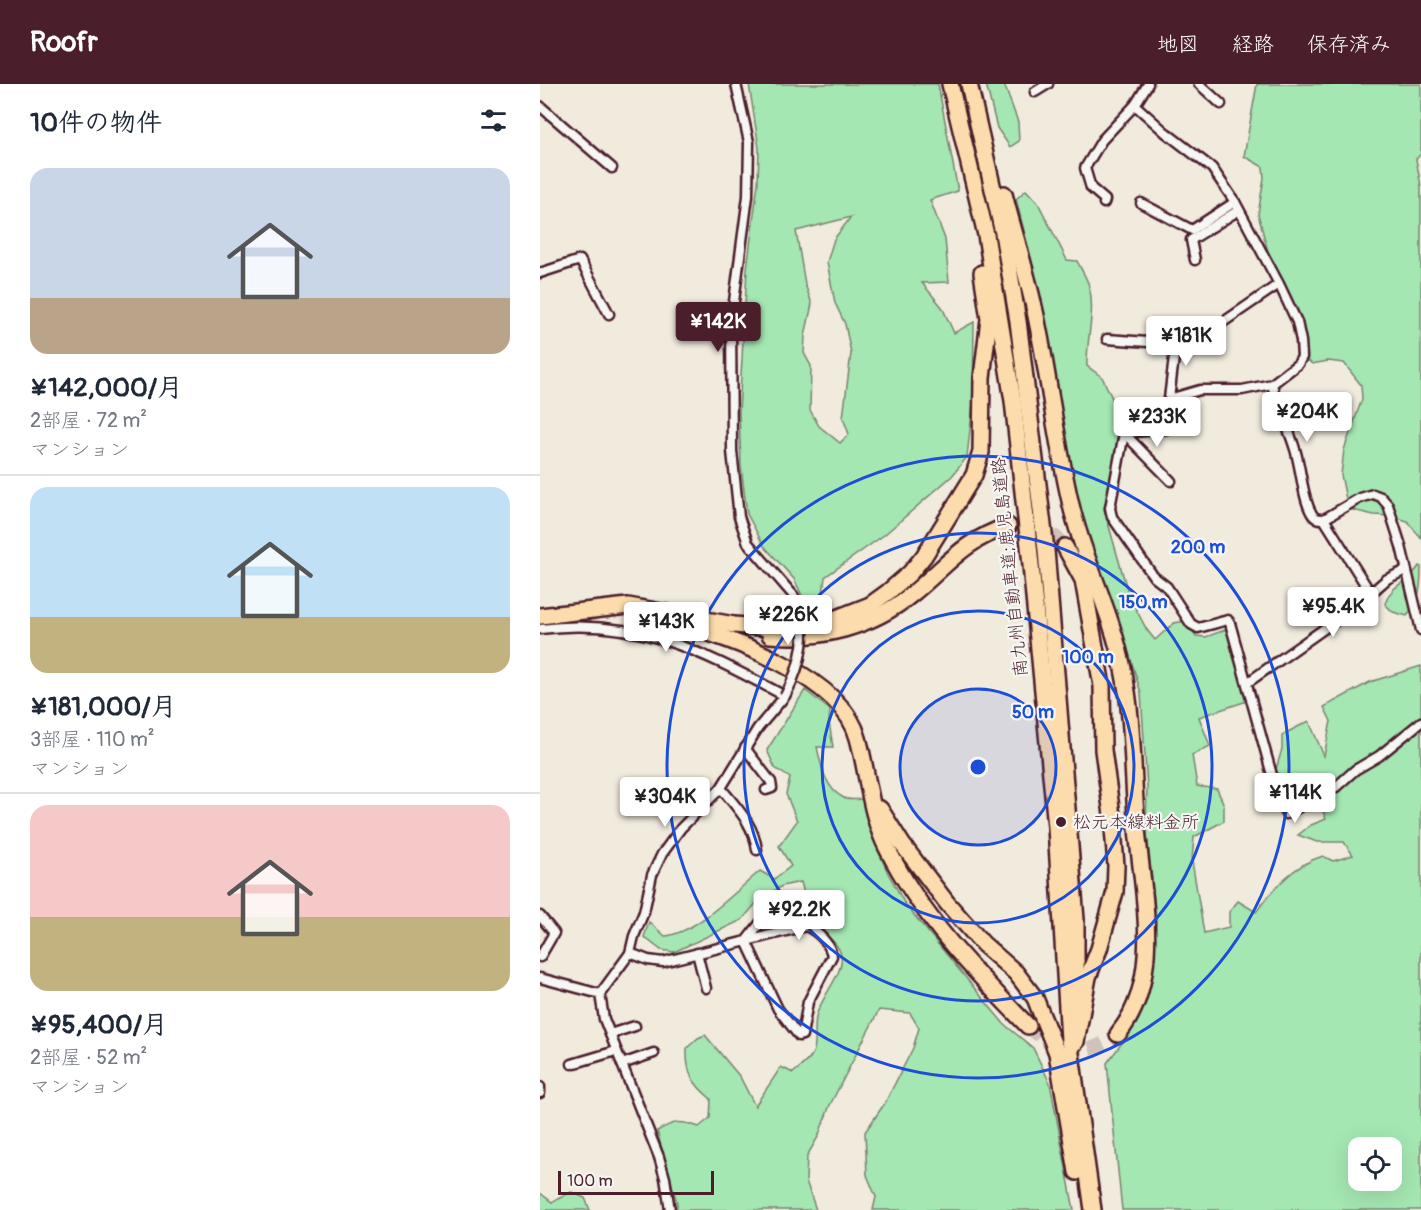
<!DOCTYPE html>
<html lang="ja">
<head>
<meta charset="utf-8">
<style>
  :root { --surface:#fff; --page:#f6f6f7; --text:#1f2937; --muted:#747a83; --line:#e0e1e3; --accent:#4a1f2b }
  body { margin:0; font-family:Pangolin,"Klee One",sans-serif; background:var(--page); color:var(--text); height:100vh; display:flex; flex-direction:column; font-size:22px; white-space:nowrap }
  * { box-sizing:border-box; margin:0 }
  p { font-size:20px; color:var(--muted) }
  .icon { flex:none; width:33px; height:33px; fill:none; stroke:currentColor; stroke-width:2; stroke-linecap:round; stroke-linejoin:round }
  .map { position:relative; flex:1; overflow:hidden }
  .sheet { display:flex; flex-direction:column; background:var(--surface); width:540px }
  .sheet>* { flex:none }
  .tools { position:absolute; left:808px; top:1053px; display:grid; gap:12px }
  .tools a { display:grid; place-items:center; width:54px; height:54px; border-radius:12px; background:var(--surface); box-shadow:0 6px 24px #0002; font-size:30px }
  .scale { position:absolute; left:18px; bottom:15px; width:156px; box-sizing:border-box; padding-left:6px; border:3px solid #4a1f2b; border-top:0; font-size:16px; line-height:21px; white-space:nowrap; color:#4a1f2b; -webkit-text-stroke:4px #f6f6f2; paint-order:stroke }
  .price { position:absolute; translate:-50% -51px; padding:0 14px; border-radius:6px; background:#fff; color:#222; font-size:20px; line-height:39px; filter:drop-shadow(0 2px 3px #0008) }
  .price::after { content:''; position:absolute; left:50%; top:36px; width:18px; height:14px; margin-left:-9px; background:inherit; clip-path:polygon(0 0,100% 0,50% 100%) }
  .price.active { background:var(--accent); color:#fff }
  ul { padding:0; list-style:none }
  li { display:grid; align-content:center; gap:12px; height:318px; padding:0 30px }
  li+li { border-top:2px solid var(--line) }
  li span { display:grid; place-items:center; height:186px; border-radius:18px; color:#555 }
  li>.icon { margin-inline-start:auto }
  span .icon { width:108px; height:108px; fill:#fffc; stroke-width:1 }
  li b { font-size:26px }
  h2 { display:flex; justify-content:space-between; align-items:center; height:72px; padding:0 30px; font-size:26px }
  header { display:flex; align-items:center; gap:36px; box-sizing:border-box; height:84px; padding:0 30px; background:var(--accent); color:#fff }
  header strong { font-size:28px }
  nav { display:flex; gap:33px; margin-inline-start:auto; font-size:21px }
  main { display:flex; flex:1; min-height:0 }
  .map>svg:first-child { display:block }
</style>
</head>
<body>
<header>
<strong>Roofr</strong>
<nav><a>地図</a><a>経路</a><a>保存済み</a></nav>
</header>
<main>
<section class="sheet">
<h2>10件の物件<svg class="icon" aria-label="filters" viewBox="0 0 24 24"><path d="M4 7h16M4 17h16"/><circle cx="9" cy="7" r="2"/><circle cx="15" cy="17" r="2"/></svg></h2>
<ul>
<li><span style="background:linear-gradient(#c9d6e8 70%,#b9a48a 0)"><svg class="icon" aria-label="home" viewBox="0 0 24 24"><path d="M3 11l9-7 9 7M6 9v11h12V9"/></svg></span><div><b>¥142,000/月</b><p>2部屋 · 72 m²</p><p>マンション</p></div></li>
<li><span style="background:linear-gradient(#bfe0f5 70%,#c2b280 0)"><svg class="icon" aria-label="home" viewBox="0 0 24 24"><path d="M3 11l9-7 9 7M6 9v11h12V9"/></svg></span><div><b>¥181,000/月</b><p>3部屋 · 110 m²</p><p>マンション</p></div></li>
<li><span style="background:linear-gradient(#f6c9c9 60%,#c2b280 0)"><svg class="icon" aria-label="home" viewBox="0 0 24 24"><path d="M3 11l9-7 9 7M6 9v11h12V9"/></svg></span><div><b>¥95,400/月</b><p>2部屋 · 52 m²</p><p>マンション</p></div></li>
</ul>
</section>
<div class="map">
<svg width="881" height="1126" viewBox="0 0 881 1126">
  <rect width="100%" height="100%" fill="#f1ebde"/>
  <filter id="ink" filterUnits="userSpaceOnUse"><feTurbulence type="fractalNoise" baseFrequency=".0167" numOctaves="2"/><feDisplacementMap in="SourceGraphic" scale="12" xChannelSelector="R" yChannelSelector="G"/><feConvolveMatrix kernelMatrix="1 2 1 2 8 2 1 2 1" color-interpolation-filters="sRGB"/></filter>
  <g filter="url(#ink)">
    <g fill="#a4e7b2" stroke="#77836e" stroke-width="1.5" fill-rule="evenodd">
      <path d="M209,0H398L418,107L390,116L405,155L409,198L382,199L402,223L414,249L434,238L433,319L427,373L412,392L344,451L285,493L282,519L268,524L254,495L224,462L207,430L201,382L199,328L207,185L218,99L219,64ZM311,133L294,155L287,178L295,219L305,240L311,269L303,334L309,350L300,359L279,342L270,326L271,282L264,269L265,252L272,220L265,200L256,147Z"/>
      <path d="M446,0H464L478,38L479,57L470,63L457,44Z"/>
      <path d="M717,0H881V70L876,75L881,102V454L867,437L851,432L834,431L808,425L801,391L804,366L822,315L821,301L804,279L788,277L772,280L761,270L759,237L735,194L718,130L724,94L723,83L704,72Z"/>
      <path d="M486,106L498,119L527,176L537,177C541,185 547,194 549,202C556,228 546,256 547,282L562,293L572,314L580,345L564,425L589,512L607,546L615,556L634,539L646,537L656,552L666,553L687,545L693,551L707,617L659,633L670,662L652,671L657,702L677,705L684,721V737L654,753L652,777L664,849L689,843V828L698,817L716,828C734,804 753,781 783,772L793,777L813,771L804,758H777L758,751L771,741L786,735L780,719V705L770,695L744,710L734,692L742,665V651L769,637L784,672L791,637L784,623L830,598L881,582V1126H582L567,979L596,940L609,907L616,836L606,740L607,703L601,609L590,573L543,437L526,358L492,179L476,115ZM819,1064H852V1096H819Z"/>
      <path d="M879,482L881,483C881,504 880,515 867,532L853,528L845,520C852,498 868,500 879,482Z"/>
      <path d="M265,606L290,626L289,638L293,663H277C281,681 285,705 304,714C309,717 318,715 324,715L333,755L348,789L365,820L464,940L493,964L510,999L534,1126H333L336,1113L327,1091L325,1048L345,1019L373,964L379,944L370,929L339,926L290,1021L278,1053L267,1072L266,1097L276,1126H137V1119L117,1047C134,1037 140,1036 159,1043L170,1034L171,1015C152,999 146,989 147,964L158,954L165,951L200,993L215,1022L241,983L253,989C260,983 272,975 274,966C277,954 273,941 277,929C292,891 326,872 272,842L261,798L242,802L218,817L202,836L134,868L121,866L104,853L109,838L125,852C156,849 196,807 220,787L234,795L251,782L239,762L257,737L246,710L250,694L235,684L227,666Z"/>
      <path d="M31,1108L45,1114L50,1126H0V1109L12,1118Z"/>
    </g>
    <g fill="none" stroke-linecap="round" stroke-linejoin="round">
      <g stroke="#d0c2ba" stroke-width="15" stroke-dasharray="15 8" stroke-linecap="butt">
        <path d="M468,442C493,442 508,443 525,463"/>
        <path d="M488,942C522,970 541,978 578,950"/>
      </g>
      <g stroke="#4a1f2b" stroke-width="13">
        <g id="street">
          <path d="M196,0L209,58L208,112L191,240L192,367L199,433L208,459L253,511"/>
          <path d="M608,0L595,21L625,48L672,84L695,118L739,200L757,238L761,257L762,273L758,280L732,300L702,306H660L629,315L637,248L646,241H679L739,200"/>
          <path d="M659,0L681,20"/>
          <path d="M495,8L508,0"/>
          <path d="M0,22L72,84"/>
          <path d="M564,119L565,116L551,104L545,84L562,56L595,21"/>
          <path d="M601,119L652,146L695,118"/>
          <path d="M655,176L651,156L699,126"/>
          <path d="M0,189L40,176L69,230"/>
          <path d="M567,255L635,260"/>
          <path d="M732,300C737,323 747,340 754,362C761,381 762,414 772,430C775,435 778,435 784,435L820,414L833,410L841,413L848,421L861,462L881,546"/>
          <path d="M629,315L626,345L584,349L570,424L572,433L614,493L627,503L651,540L658,544L688,536L690,539L735,702L746,730L796,703L815,686L839,672L881,638"/>
          <path d="M584,349L631,397"/>
          <path d="M784,435L830,508"/>
          <path d="M0,545C97,532 162,568 245,612L218,644L181,704L141,744L122,770L112,791L104,828L94,852L90,869L60,910L64,935L119,1073L125,1094L130,1126"/>
          <path d="M707,599L815,523L847,495L866,486"/>
          <path d="M205,664L231,698L232,704L226,706"/>
          <path d="M181,704C196,723 214,740 217,766"/>
          <path d="M0,832L14,849L0,873"/>
          <path d="M90,869L108,876L123,878L266,842C278,848 290,859 292,872L268,918L262,951L259,952L238,925L206,857L232,824L245,820"/>
          <path d="M157,869L166,904"/>
          <path d="M0,894L60,910"/>
          <path d="M70,950L95,942"/>
          <path d="M32,980L76,967"/>
          <path d="M82,980L114,969"/>
          <path d="M0,1003V1009"/>
        </g>
      </g>
      <g stroke="#4a1f2b" stroke-width="20">
        <g id="highway">
          <path d="M410,0L446,151L473,317L490,471L516,743L529,956L553,1126"/>
          <path d="M429,0L463,149L478,237L506,466L536,836V932"/>
          <path d="M464,110C475,154 490,198 498,242C510,302 517,362 531,421C544,477 572,529 583,585C594,637 592,691 597,744C602,809 624,894 578,950"/>
          <path d="M525,463L543,496L562,602L563,666L572,731L576,782L575,808L559,865L548,893L536,958"/>
          <path d="M0,532L88,522L194,541L232,544L284,539L330,521L348,508L370,489L384,472L434,391L441,368L442,294L449,235L442,189"/>
          <path d="M136,539C191,554 302,593 318,654C328,690 330,731 347,764C382,834 434,887 488,942"/>
          <path d="M230,551C280,556 332,543 372,510C408,481 421,458 468,442"/>
          <path d="M340,725L362,760L407,819L443,860L476,889L495,914L517,969L537,1088"/>
        </g>
      </g>
      <use href="#street" stroke="#f6f6f2" stroke-width="8"/>
      <use href="#highway" stroke="#fcdcac" stroke-width="15"/>
      <g stroke="#4a1f2b" stroke-width="13" stroke-linecap="butt">
        <path id="street-bridge" d="M245,612C261,582 272,542 253,511"/>
      </g>
      <use href="#street-bridge" stroke="#f6f6f2" stroke-width="8"/>
    </g>
  </g>
  <circle cx="438" cy="683" r="78" fill="#1d4ed8" fill-opacity=".12"/>
  <g fill="none" stroke="#1d4ed8" stroke-width="3">
    <circle cx="438" cy="683" r="78"/>
    <circle cx="438" cy="683" r="156"/>
    <circle cx="438" cy="683" r="234"/>
    <circle cx="438" cy="683" r="311"/>
  </g>
  <circle fill="#4a1f2b" stroke="#f6f6f2" stroke-width="2" cx="521" cy="738" r="6"/>
  <g text-anchor="middle" dominant-baseline="central" stroke-width="4.5" stroke-linejoin="round" paint-order="stroke">
    <g font-size="18" fill="#4a1f2b" stroke="#f6f6f2">
      <text transform="translate(470 483) rotate(-96)">南九州自動車道;鹿児島道路</text>
    </g>
    <g font-size="18" fill="#4a1f2b" stroke="#f6f6f2" text-anchor="start">
      <text x="533" y="738">松元本線料金所</text>
    </g>
  </g>
  <circle cx="438" cy="683" r="9" fill="#1d4ed8" stroke="#f6f6f2" stroke-width="3"/>
  <g font-size="18" text-anchor="middle" font-weight="bold" fill="#1d4ed8" stroke="#f6f6f2" stroke-width="4.5" stroke-linejoin="round" paint-order="stroke">
    <text x="658" y="469">200 m</text>
    <text x="603" y="524">150 m</text>
    <text x="548" y="579">100 m</text>
    <text x="493" y="634">50 m</text>
  </g>
</svg>
<div class="tools">
<a><svg class="icon" aria-label="locate" viewBox="0 0 24 24"><circle cx="12" cy="12" r="6"/><path d="M12 2v4M12 18v4M2 12h4M18 12h4"/></svg></a>
</div>
<div class="scale">100 m</div>
<b class="price active" style="left:178px;top:269px">¥142K</b>
<b class="price" style="left:646px;top:283px">¥181K</b>
<b class="price" style="left:767px;top:359px">¥204K</b>
<b class="price" style="left:617px;top:364px">¥233K</b>
<b class="price" style="left:793px;top:554px">¥95.4K</b>
<b class="price" style="left:248px;top:562px">¥226K</b>
<b class="price" style="left:126px;top:569px">¥143K</b>
<b class="price" style="left:755px;top:740px">¥114K</b>
<b class="price" style="left:125px;top:744px">¥304K</b>
<b class="price" style="left:259px;top:857px">¥92.2K</b>
</div>
</main>
</body>
</html>
